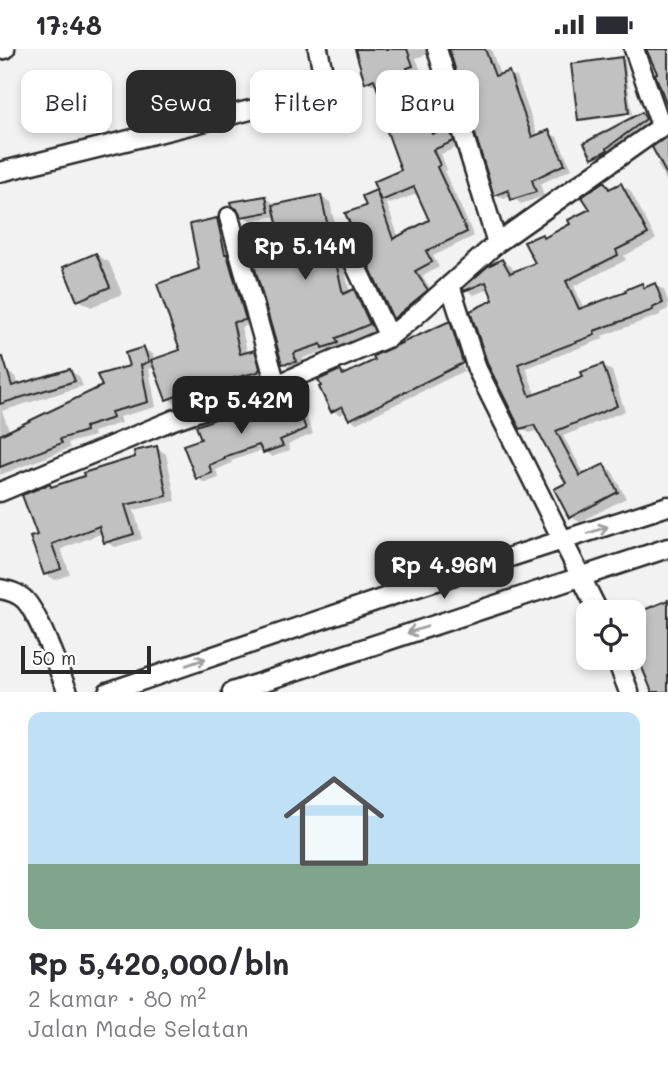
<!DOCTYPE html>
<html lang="id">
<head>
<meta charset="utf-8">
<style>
  :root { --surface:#fff; --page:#f7f7f7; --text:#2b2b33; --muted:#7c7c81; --accent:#2b2b2b }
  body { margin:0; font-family:Mali,sans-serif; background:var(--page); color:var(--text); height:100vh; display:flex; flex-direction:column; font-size:26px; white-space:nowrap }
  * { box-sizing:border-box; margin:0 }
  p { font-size:23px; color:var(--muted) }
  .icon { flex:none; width:38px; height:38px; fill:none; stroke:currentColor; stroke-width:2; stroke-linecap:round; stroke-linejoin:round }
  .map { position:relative; height:643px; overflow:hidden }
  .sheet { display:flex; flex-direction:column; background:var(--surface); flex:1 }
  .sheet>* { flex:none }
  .top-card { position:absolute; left:21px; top:21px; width:626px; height:63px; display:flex; gap:14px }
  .controls { position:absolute; left:576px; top:551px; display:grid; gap:14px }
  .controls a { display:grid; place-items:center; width:70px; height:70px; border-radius:14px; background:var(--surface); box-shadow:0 4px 10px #0003; font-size:35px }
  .scale { position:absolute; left:21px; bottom:18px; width:130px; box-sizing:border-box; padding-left:7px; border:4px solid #2b2b2b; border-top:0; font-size:19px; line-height:24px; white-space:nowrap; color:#2b2b2b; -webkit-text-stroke:5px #fff; paint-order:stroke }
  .price { position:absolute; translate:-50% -60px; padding:0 16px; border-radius:14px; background:var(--accent); color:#fff; font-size:23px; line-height:46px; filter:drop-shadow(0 2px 4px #0008) }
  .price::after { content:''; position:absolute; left:50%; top:42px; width:21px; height:16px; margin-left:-10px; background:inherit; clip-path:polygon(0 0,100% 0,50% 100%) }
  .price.current { background:#222; color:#fff }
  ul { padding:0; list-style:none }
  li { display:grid; align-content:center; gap:14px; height:371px; padding:0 28px }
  li span { display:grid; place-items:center; height:217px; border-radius:14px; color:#555 }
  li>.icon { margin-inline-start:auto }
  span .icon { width:126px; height:126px; fill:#fffc; stroke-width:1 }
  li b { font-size:30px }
  .chip { padding:0 24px; border-radius:14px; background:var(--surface); box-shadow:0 4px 10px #0003; font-size:24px; line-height:63px }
  .chip.current { background:var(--accent); color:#fff }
  .status { display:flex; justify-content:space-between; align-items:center; height:49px; padding:0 35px; background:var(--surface); direction:ltr }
  .status svg { height:19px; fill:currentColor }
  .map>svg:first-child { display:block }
</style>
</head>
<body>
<div class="status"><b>17:48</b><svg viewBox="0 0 49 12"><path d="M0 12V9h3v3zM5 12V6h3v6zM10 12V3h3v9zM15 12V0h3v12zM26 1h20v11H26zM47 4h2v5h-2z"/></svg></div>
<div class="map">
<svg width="668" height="643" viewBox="0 0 668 643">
  <rect width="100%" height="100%" fill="#f2f2f2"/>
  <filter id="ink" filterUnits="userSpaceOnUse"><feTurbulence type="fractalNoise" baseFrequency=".0143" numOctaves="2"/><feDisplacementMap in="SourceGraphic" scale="14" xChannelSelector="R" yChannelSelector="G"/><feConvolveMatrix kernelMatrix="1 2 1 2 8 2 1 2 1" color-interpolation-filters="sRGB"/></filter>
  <g filter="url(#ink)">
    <g fill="#0003" fill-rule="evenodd">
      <path d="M355,0H435L434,3L416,9L421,22L414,24L437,85L449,81L458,85L461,97L441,105L447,121L444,122L474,187L433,207L439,218L422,227L435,246L403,273L395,269L348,165L369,158L376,143L380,145L404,122L378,36L375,37L366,32ZM419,144L431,172L399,189L386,153L390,155Z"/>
      <path d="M451,0H491L500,26L508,24L517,28L538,88L549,83L557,88L572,120L540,135L544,147L521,155L512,147L504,150L496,145Z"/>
      <path d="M622,9L625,12L632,65L583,72L580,70Z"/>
      <path d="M642,65L653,74L601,112L593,108Z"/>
      <path d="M668,89V135L657,115L662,112Z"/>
      <path d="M604,134L614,140L621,136L630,141L656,190L624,207L626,211L574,237L584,260L629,244L642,236L647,239L655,236L664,241L668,252V260L660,264V266L602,287L603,290L526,319L536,347L585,329L603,317L612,322L625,362L563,387L585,426L603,417L612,422L626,449L580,473L571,468L568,435L539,381L530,384L521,379L496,251L490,239L474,246L465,240L502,212L511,217L515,224L537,215L541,187L546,189L573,176L592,161Z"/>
      <path d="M321,148L330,153L350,244L354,242L363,248L379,281L345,295L347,300L334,304L328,301L303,309L305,317L293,320L283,314L284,198L278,167L251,171L242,167L266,149L274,154L275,157Z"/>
      <path d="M217,171L226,177L254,275L241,278L248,305L254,303L264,309L268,327L239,335L242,343L206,352L199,347L177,355L167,349L156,318L149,320L156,358L119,368L121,374L93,383L94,387L68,394L70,399L0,426V325L7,323L16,328L19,337L70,322L79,327L83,337L2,362L10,383L104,338L131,318L144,300L153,305L155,312L182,302L201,221Z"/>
      <path d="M96,206L109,213L122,245L91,258L79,251Z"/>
      <path d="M450,274L457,279L470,319L467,320L454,278H450L464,322L357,374L350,370L347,362L340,366L333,362L340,323L347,327Z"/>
      <path d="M295,356L304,361L313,385L288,395L290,401L272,408L263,401L231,412L232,414L216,421L219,429L205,434L197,429L203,391L242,362L250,366L252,373Z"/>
      <path d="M157,399L166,405L176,452L134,461L142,490L115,498L106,493L103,484L61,500L70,525L55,531L45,525L39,487L50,437L54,439L137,409Z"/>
    </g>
    <g fill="#c1c1c1" stroke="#2b2b2b" stroke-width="2">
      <path d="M355,0H407L413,17L407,19L432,85L449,79L454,92L433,101L440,116L437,118L467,183L426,202L432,213L415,222L428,241L393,270L345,164L366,157L362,147L376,141L393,190L429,171L414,138L381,152L373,133L401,121L384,74L388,72L374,30L365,34Z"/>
      <path d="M449,0H485L495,27L509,22L532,88L549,81L565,115L532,131L536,143L511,151L508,141L494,147Z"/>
      <path d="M646,0H668V58L655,25L657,24Z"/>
      <path d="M622,8L629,64L578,71L571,15Z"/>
      <path d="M642,63L646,70L607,99L608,101L592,109L584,94Z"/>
      <path d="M668,87V128L652,98Z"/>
      <path d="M604,132L609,140L621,134L648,185L616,201L618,206L566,232L579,260L626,243L625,241L642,234L644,239L655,234L663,254L652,259L653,261L594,282L595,286L518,315L530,347L583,328L581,323L603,315L617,357L556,382L580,427L604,415L618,443L569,469L554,440L566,434L534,376L520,380L488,316L470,262L493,251L486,233L464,242L463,239L488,217L502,210L510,224L535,214L524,193L542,185L544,189L570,175L568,171L590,160L582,148Z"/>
      <path d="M321,146L343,245L354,240L370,275L336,289L338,294L322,299L321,295L294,304L296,313L282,315L250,202L282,197L273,156Z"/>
      <path d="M266,147L269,163L241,168L237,160L231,157L230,153Z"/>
      <path d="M217,169L225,205H227L246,271L233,273L240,305L255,301L260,319L258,323L231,330L234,338L216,345L214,341L196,347L193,341L166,351L151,311L180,301L157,235L199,220L190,175Z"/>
      <path d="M96,204L110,238L77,252L63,218Z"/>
      <path d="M450,272L463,314L349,371L342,357L331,363L319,338L321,337L318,331L340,321L343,326L375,311L373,307Z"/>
      <path d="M144,298L149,313L141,316L148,353L111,363L113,369L85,378L86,382L60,390L62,394L0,418V386L102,337L97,326L129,317L125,304Z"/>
      <path d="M3,308L12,337L70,320L75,332L0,355V309Z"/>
      <path d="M296,354L306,380L280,391L283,397L263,404L259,396L224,408L225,410L209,416L212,424L196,430L183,396L201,390L196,377L242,360L247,373Z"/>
      <path d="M157,397L167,447L125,456L134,485L104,494L99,477L52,495L61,520L44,526L30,488L37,486L22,446L50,435L51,438L84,427L83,424L135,408L134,402Z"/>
      <path d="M668,551V643H652L634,599V565Z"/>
    </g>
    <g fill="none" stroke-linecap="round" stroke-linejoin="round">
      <g stroke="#2b2b2b" stroke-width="23">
        <g id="minor">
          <path d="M437,0L497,194"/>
          <path d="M634,0L661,77"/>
          <path d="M0,1L5,0"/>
          <path d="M0,123L327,42L318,0"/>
          <path d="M229,168L276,336"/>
          <path d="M341,186L389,288"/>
          <path d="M450,236L477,320L599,564"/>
          <path d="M0,443L173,371L276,336L389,288L414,268L497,194L668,73"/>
          <path d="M0,540C10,542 18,544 25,551C40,567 58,621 68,643"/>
          <path d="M616,609L629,643"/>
          <path d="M108,643L396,545L668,457"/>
          <path d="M232,643L668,499"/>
        </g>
      </g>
      <use href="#minor" stroke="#fff" stroke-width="18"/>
    </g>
    <defs><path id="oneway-shaft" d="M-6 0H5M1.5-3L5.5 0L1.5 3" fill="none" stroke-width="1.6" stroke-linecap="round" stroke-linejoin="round" transform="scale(1.75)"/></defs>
    <g stroke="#a0a0a0">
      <use href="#oneway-shaft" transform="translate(598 481) rotate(-19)"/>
      <use href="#oneway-shaft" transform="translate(417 581) rotate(162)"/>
      <use href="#oneway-shaft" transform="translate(196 613) rotate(-19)"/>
    </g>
  </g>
</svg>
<div class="controls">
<a><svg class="icon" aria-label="locate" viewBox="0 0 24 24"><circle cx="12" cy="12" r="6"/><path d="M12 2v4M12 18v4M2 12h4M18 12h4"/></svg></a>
</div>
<div class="scale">50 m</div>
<b class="price" style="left:305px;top:233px">Rp 5.14M</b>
<b class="price current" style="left:241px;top:387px">Rp 5.42M</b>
<b class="price" style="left:444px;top:552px">Rp 4.96M</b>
<div class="top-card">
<a class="chip">Beli</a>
<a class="chip current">Sewa</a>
<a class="chip">Filter</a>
<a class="chip">Baru</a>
</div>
</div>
<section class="sheet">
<ul>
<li><span style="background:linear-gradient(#bfe0f5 70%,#7fa58c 0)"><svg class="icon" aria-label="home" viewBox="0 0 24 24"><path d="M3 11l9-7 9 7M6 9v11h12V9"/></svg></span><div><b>Rp 5,420,000/bln</b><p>2 kamar · 80 m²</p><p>Jalan Made Selatan</p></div></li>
</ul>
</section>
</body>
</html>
